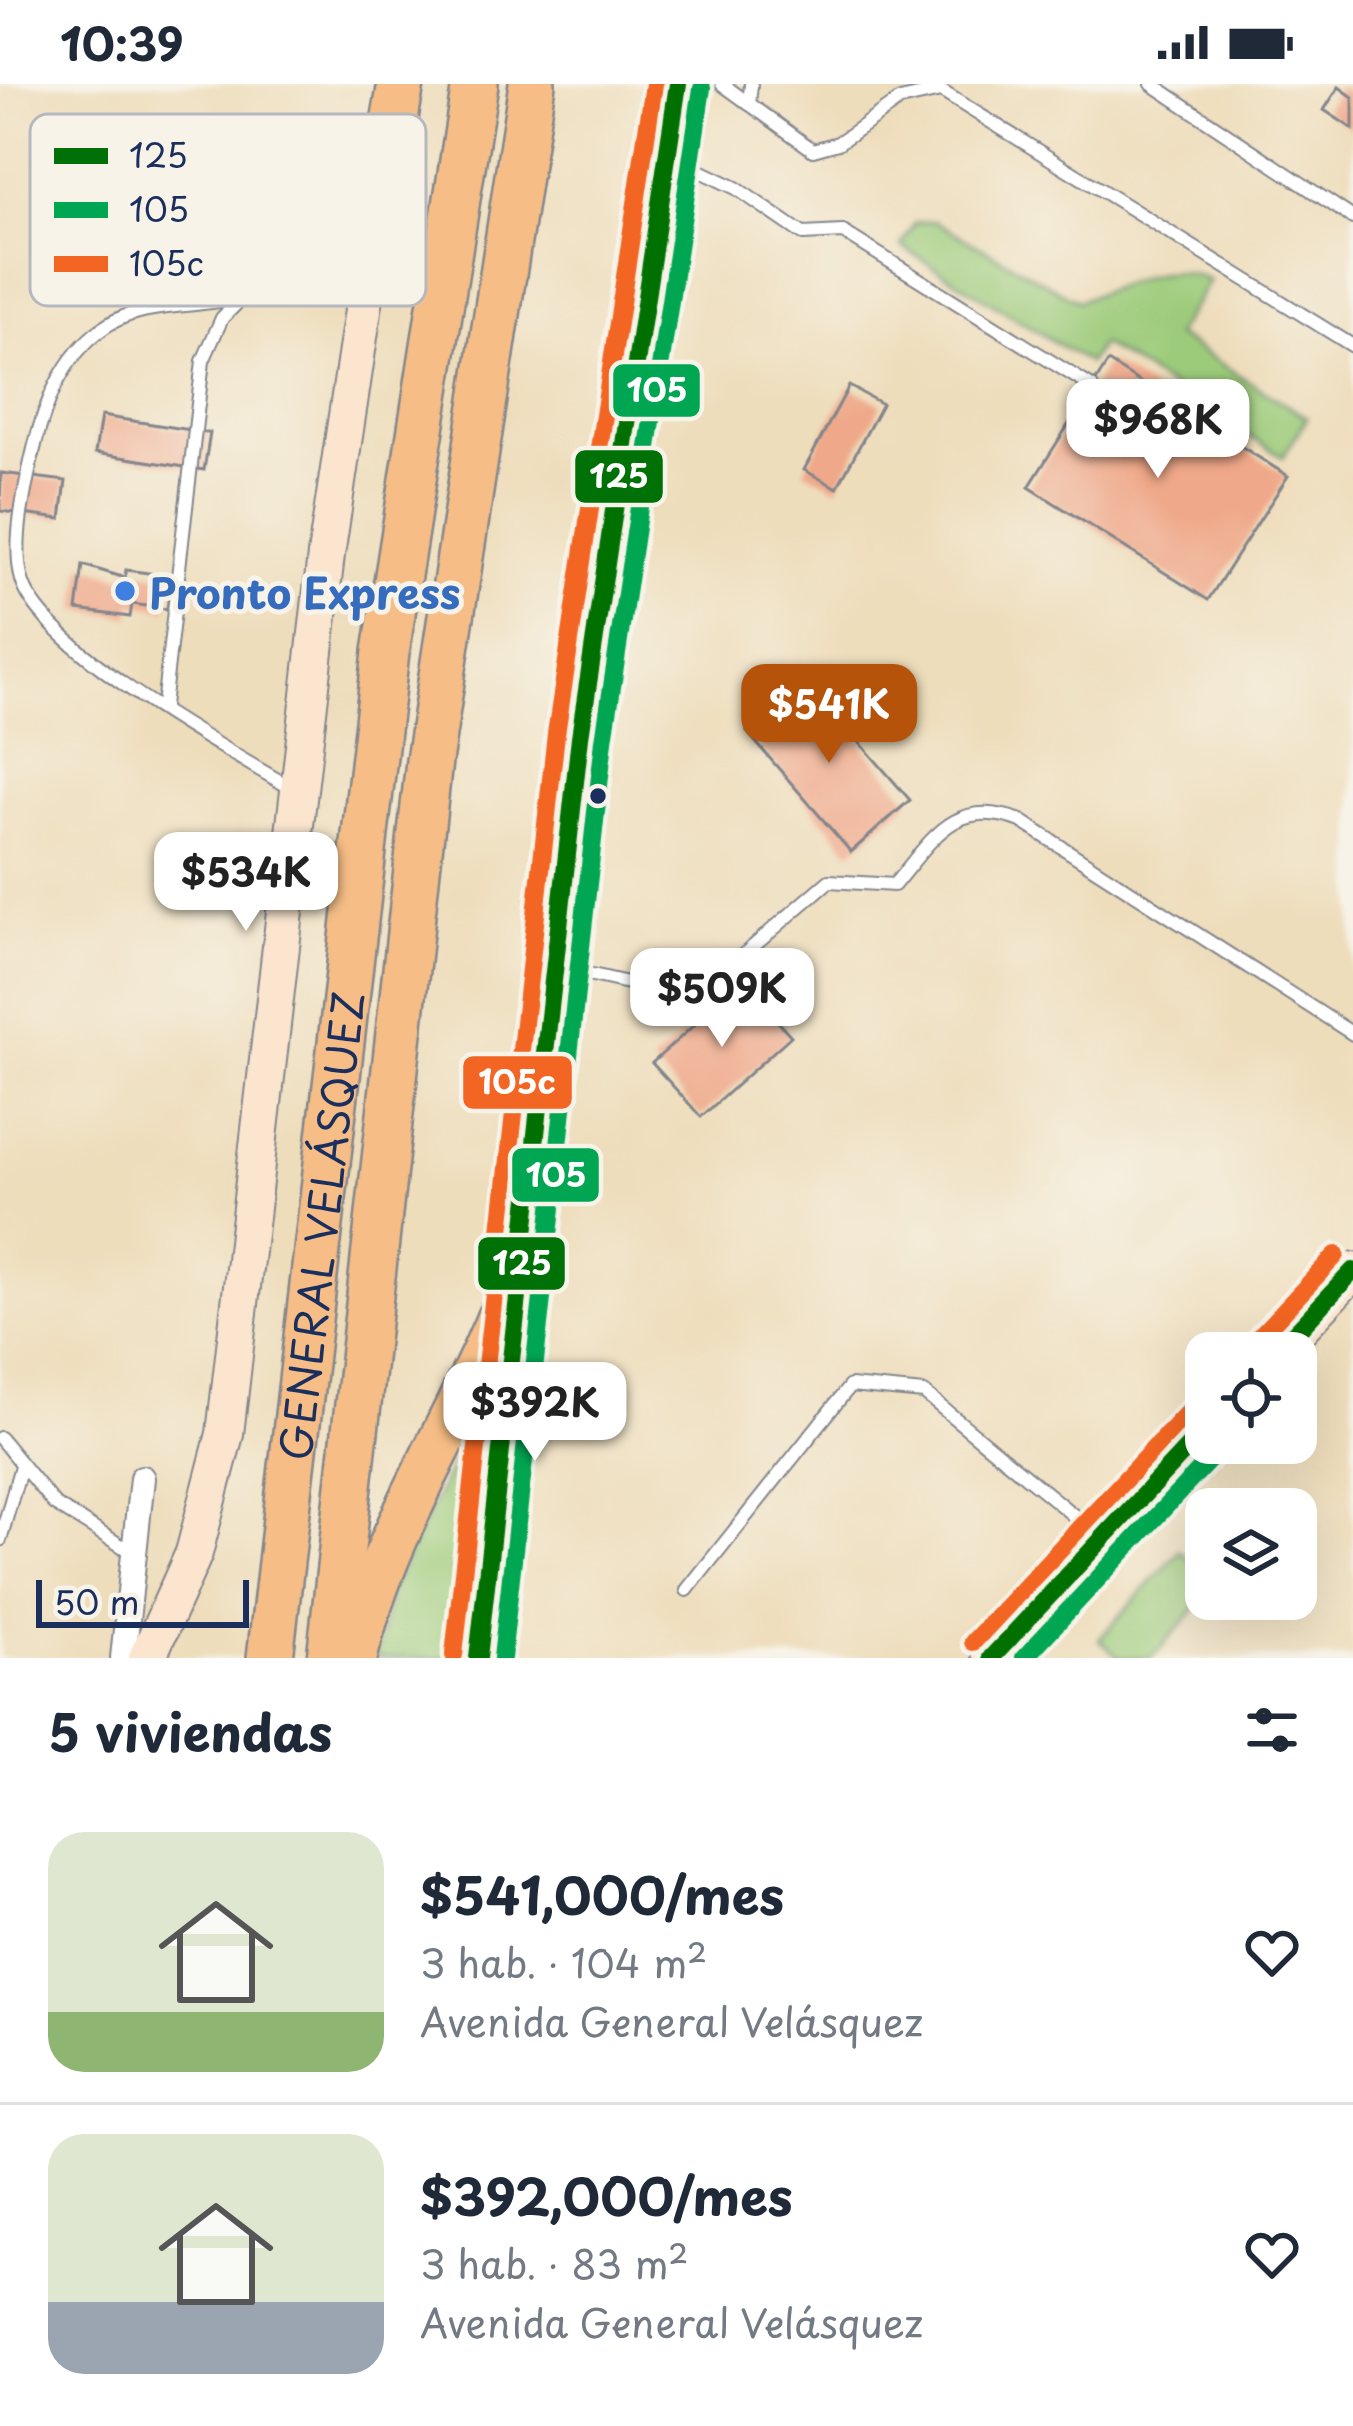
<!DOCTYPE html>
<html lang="es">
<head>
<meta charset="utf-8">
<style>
  :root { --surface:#fff; --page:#f6f6f7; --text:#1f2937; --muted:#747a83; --line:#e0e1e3; --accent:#b45309 }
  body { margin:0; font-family:"Playpen Sans",sans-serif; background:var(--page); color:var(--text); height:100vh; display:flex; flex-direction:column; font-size:45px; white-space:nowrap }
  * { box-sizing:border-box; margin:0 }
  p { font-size:39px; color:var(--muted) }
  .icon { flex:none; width:66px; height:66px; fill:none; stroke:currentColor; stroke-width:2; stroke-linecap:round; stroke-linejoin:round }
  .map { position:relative; height:1574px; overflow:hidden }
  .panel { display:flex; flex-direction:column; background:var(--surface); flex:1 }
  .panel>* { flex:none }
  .tools { position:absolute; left:1185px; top:1248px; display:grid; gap:24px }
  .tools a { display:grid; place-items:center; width:132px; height:132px; border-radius:24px; background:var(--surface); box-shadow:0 12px 48px #0002; font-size:60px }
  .scale { position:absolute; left:36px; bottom:30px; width:213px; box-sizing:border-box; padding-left:12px; border:6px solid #1b2f5e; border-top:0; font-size:33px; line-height:42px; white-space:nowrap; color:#1b2f5e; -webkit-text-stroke:9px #f7f3e8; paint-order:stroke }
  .price { position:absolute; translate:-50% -102px; padding:0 27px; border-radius:24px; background:#fff; color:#222; font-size:39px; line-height:78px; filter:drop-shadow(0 3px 6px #0008) }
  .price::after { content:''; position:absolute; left:50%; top:72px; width:36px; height:27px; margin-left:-18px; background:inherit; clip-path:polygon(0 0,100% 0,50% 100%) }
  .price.selected { background:var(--accent); color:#fff }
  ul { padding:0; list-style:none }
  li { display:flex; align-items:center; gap:36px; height:300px; padding:0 48px }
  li+li { border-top:3px solid var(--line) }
  li span { display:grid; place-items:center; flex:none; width:336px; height:240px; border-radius:36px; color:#555 }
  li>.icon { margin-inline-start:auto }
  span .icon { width:144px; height:144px; fill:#fffc; stroke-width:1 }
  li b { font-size:51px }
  h2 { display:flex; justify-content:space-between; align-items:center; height:144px; padding:0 48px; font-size:51px }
  .status { display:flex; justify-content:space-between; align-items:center; height:84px; padding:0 60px; background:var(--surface); direction:ltr }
  .status svg { height:33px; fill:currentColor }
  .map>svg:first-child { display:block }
</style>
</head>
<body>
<div class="status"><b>10:39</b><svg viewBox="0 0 49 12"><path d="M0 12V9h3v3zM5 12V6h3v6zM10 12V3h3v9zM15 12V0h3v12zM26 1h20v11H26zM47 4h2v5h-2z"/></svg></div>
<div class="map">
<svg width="1353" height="1574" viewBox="0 0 1353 1574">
  <rect width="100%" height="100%" fill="#f7f3e8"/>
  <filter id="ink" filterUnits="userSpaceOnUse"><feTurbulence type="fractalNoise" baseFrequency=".00833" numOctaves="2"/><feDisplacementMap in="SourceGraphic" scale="24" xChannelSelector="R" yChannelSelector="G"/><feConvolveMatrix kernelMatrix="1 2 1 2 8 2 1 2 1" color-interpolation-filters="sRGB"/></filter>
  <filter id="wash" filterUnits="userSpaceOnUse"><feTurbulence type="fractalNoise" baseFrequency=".004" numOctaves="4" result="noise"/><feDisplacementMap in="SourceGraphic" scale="48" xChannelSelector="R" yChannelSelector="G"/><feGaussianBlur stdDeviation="2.7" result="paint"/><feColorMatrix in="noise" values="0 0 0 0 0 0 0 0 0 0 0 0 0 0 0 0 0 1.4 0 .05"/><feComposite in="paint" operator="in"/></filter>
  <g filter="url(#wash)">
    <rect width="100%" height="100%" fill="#edb"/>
    <g fill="#9ccb79" stroke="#5c7d6c" stroke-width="3">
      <path d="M934,137L1078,217C1117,204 1169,173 1209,197L1175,251L1307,334L1283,373L1101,260L1088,279L901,162L915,139Z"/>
      <path d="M483,1318L453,1574H376L390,1507Z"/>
      <path d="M1180,1467L1206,1490V1514L1151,1574H1119L1099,1555Z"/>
    </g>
    <g id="blocks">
      <g fill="#efa889">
        <path d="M1339,3L1353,13V45L1324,26Z"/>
        <path d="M1108,278L1288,392L1208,516L1029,403Z"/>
        <path d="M849,302L882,320L837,404L804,386Z"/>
        <path d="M101,332L210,349L204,386L95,369Z"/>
        <path d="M1,389L66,397L61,435L0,427Z"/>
        <path d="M83,481L125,494L126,486L171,492L167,525L132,520L130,533L77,526Z"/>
        <path d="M806,597L910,716L851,768L747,648Z"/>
        <path d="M742,898L791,952L701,1033L652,979Z"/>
      </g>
    </g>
  </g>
  <g filter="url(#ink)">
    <use href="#blocks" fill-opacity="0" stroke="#84868c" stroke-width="3"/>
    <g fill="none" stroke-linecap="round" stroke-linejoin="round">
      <g stroke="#84868c" stroke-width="16">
        <g id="lane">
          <path d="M722,0L813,66L838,59L900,16L941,7L1353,262"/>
          <path d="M1152,0L1353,134"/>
          <path d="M749,20L751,0"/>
          <path d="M673,74L736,104L803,150L843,148L1092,303"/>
          <path d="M163,622L203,277L222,234L244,212"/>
          <path d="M293,705C228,667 41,564 22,496C12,460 25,404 33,369C44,322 61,274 103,244C143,215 200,226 244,211C288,196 331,161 371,137"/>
          <path d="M557,883L672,909L698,910L829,797L894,801C933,755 954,712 1021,737L1353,950"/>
          <path d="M0,1354L54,1420L133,1469"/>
          <path d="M0,1456L21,1382"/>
          <path d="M687,1506L850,1302L924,1309L1100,1453"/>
        </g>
      </g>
      <g stroke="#84868c" stroke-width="28">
        <path id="street" d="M123,1574L142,1394"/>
      </g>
      <g stroke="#84868c" stroke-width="40">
        <g id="secondary">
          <path d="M1276,1269L1353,1187"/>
          <path d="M147,1574L194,1469L225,1350L326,471L377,134"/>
          <path d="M478,1574L580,653L678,0"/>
          <path d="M991,1574L1206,1344"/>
        </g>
      </g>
      <g stroke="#84868c" stroke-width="50">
        <g id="highway">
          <path d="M377,134L401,0"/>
          <path id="s1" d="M270,1574L386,568L475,0"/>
          <path d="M330,1574L429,677L532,0"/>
          <path d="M354,1574C387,1431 475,1316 521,1178"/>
        </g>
      </g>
      <use href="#lane" stroke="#fff" stroke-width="12"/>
      <use href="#street" stroke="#fff" stroke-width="24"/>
      <use href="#secondary" stroke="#fbe5cf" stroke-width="36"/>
      <use href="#highway" stroke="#f6be86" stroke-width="45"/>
      <g stroke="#f7f3e8" stroke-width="27">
        <g id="bus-1">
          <path d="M1276,1269L1353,1187"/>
          <path d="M478,1574L580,653L678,0"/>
          <path d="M991,1574L1206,1344"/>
        </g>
      </g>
      <g stroke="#f7f3e8" stroke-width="27">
        <g id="bus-2">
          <path d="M502,1574L604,656L702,4"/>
          <path d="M1024,1574L1224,1360"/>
        </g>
      </g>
      <g stroke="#f7f3e8" stroke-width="27">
        <g id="bus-3">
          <path d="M1259,1253L1336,1171"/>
          <path d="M973,1558L1188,1328"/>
          <path d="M454,1571L556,650L654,0"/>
        </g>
      </g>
      <use href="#bus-1" stroke="#007106" stroke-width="18"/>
      <use href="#bus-2" stroke="#00a651" stroke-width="18"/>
      <use href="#bus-3" stroke="#f26522" stroke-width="18"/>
    </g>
  </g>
  <circle fill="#3f7fe0" stroke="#f7f3e8" stroke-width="4.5" cx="125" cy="507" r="12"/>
  <circle fill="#1b2f5e" stroke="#f7f3e8" stroke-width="4.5" cx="598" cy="712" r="10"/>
  <g text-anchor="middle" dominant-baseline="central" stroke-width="10" stroke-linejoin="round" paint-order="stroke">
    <g font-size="42" font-weight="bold" fill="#366cbe" stroke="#f7f3e8" text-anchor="start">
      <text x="149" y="507">Pronto Express</text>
    </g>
    <g font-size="42" fill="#1b2f5e" stroke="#f7f3e8">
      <text stroke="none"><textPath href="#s1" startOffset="435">GENERAL VELÁSQUEZ</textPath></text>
    </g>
  </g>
  <rect x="30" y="30" width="396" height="192" rx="18" fill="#f7f3e8" stroke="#b5b8bf" stroke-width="3"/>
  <rect x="54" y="64" width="54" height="16" fill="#007106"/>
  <rect x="54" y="118" width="54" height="16" fill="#00a651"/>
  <rect x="54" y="172" width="54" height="16" fill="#f26522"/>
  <g font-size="33" fill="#1b2f5e">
    <text x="129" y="84">125</text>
    <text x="129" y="138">105</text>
    <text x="129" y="192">105c</text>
  </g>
  <g stroke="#f7f3e8" stroke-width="4.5">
    <rect x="611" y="278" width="91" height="57" rx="12" fill="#00a651"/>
    <rect x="573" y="364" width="92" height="57" rx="12" fill="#007106"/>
    <rect x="461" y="970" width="113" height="57" rx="12" fill="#f26522"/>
    <rect x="510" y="1062" width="91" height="58" rx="12" fill="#00a651"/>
    <rect x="476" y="1151" width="91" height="57" rx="12" fill="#007106"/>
  </g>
  <g font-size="33" text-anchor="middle" font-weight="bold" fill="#fff">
    <text x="657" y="318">105</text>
    <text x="619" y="404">125</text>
    <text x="517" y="1010">105c</text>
    <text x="556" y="1103">105</text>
    <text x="522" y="1191">125</text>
  </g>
</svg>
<div class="tools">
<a><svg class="icon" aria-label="locate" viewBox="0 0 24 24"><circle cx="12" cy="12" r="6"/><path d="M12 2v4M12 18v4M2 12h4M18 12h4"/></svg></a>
<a><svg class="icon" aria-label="layers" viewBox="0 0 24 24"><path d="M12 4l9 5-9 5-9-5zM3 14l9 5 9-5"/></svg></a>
</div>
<div class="scale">50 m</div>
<b class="price" style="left:1158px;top:397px">$968K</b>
<b class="price selected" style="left:829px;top:682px">$541K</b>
<b class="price" style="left:246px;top:850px">$534K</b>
<b class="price" style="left:722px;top:966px">$509K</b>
<b class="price" style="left:535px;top:1380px">$392K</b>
</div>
<section class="panel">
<h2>5 viviendas<svg class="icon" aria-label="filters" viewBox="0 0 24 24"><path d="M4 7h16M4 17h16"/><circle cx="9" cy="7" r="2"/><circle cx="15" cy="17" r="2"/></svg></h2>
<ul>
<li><span style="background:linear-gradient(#dfe7d0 75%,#8fb573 0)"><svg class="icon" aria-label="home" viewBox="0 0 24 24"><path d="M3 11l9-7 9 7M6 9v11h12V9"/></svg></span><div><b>$541,000/mes</b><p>3 hab. · 104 m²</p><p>Avenida General Velásquez</p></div><svg class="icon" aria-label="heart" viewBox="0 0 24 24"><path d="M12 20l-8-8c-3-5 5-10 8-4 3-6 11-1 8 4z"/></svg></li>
<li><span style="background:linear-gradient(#dfe7d0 70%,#9aa5b1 0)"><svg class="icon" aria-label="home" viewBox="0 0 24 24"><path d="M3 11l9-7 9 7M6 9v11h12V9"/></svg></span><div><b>$392,000/mes</b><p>3 hab. · 83 m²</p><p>Avenida General Velásquez</p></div><svg class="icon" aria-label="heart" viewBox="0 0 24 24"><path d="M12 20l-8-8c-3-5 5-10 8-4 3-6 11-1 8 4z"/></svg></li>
</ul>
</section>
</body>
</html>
